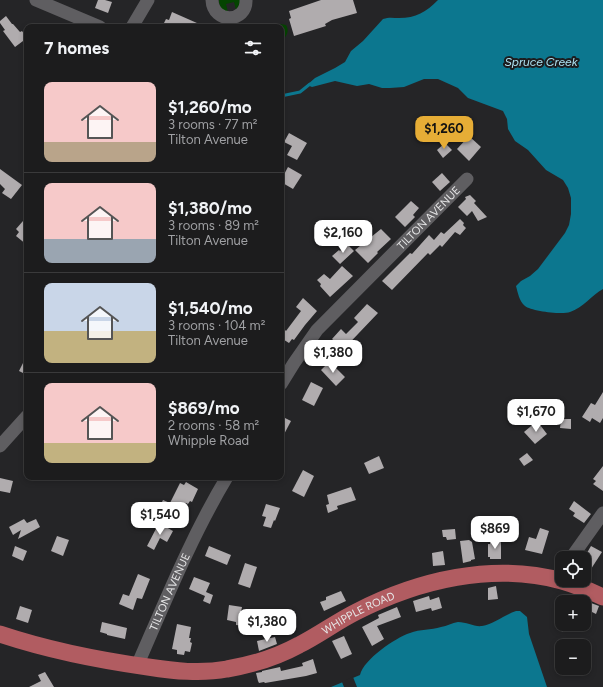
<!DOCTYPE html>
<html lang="en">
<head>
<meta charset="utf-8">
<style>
  :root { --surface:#1c1c1d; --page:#252526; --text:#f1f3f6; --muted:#a0a1a4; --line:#3a3a3b; --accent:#e6ad36 }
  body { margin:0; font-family:Figtree,sans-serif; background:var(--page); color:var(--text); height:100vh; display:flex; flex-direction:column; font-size:15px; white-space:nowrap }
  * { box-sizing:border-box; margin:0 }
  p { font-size:13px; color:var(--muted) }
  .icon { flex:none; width:22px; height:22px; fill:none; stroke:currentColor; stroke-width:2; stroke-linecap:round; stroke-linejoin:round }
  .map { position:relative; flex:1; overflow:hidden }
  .drawer { position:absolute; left:24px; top:24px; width:260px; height:456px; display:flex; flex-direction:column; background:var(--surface); border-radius:8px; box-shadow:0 2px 6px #0003,0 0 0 1px var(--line) }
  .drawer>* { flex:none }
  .buttons { position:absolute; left:555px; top:551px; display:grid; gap:8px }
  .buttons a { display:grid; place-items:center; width:36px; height:36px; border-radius:8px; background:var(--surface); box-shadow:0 2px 6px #0003,0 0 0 1px var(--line); font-size:20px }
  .price { position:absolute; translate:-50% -34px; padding:0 9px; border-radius:8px; background:#fff; color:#222; font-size:13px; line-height:26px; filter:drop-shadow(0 1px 2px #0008) }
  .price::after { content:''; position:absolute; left:50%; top:24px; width:12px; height:9px; margin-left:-6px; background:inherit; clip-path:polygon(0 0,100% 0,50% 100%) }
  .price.active { background:var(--accent); color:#111 }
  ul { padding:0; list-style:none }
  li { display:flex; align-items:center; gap:12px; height:100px; padding:0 20px }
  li+li { border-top:1px solid var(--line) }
  li span { display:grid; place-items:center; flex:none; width:112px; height:80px; border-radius:8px; color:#555 }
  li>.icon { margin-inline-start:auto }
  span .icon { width:48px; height:48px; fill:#fffc; stroke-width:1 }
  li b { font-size:17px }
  h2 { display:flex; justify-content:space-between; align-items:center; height:48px; padding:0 20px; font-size:17px }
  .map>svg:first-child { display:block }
</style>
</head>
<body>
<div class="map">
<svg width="603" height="687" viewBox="0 0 603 687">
  <rect width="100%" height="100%" fill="#252527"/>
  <g fill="#054401">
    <path d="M219,0H240V3L236,10L234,2L226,4L228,12C222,10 219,7 219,0Z"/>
    <path d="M280,24L286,25C290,32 286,35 283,41H281V27H271Z"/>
  </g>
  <g fill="#0c778f">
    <path d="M438,0H603V289C592,295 583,308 570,312C562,315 531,311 525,306C519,301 518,293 516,286L521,281L530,276L538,269L565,233L569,225L571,214V198L568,188L563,180L546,170L528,150L515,141L508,129L507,119L503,111L468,98L458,88L438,79H424L404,87L390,88H382L369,84L357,86L335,81L312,87L307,85L315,78L335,68L345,62L351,51L363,41L383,19C389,17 393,18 399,18C416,18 426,12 438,0Z"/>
    <path d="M516,611H520L527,617L529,634L547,687H331L360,675C364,659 395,638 410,633C420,629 431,630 441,627C447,626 452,623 458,622C467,622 474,627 482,626C494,624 504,615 516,611Z"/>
  </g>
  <path fill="#252527" d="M358,674L353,677L357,687H344L342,682Z"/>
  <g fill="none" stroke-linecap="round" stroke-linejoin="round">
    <path stroke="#0c778f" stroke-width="3" d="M281,96L300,92L310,84"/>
  </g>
  <g fill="#b0acae">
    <path d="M98,0H105L112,2L108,13L95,8Z"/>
    <path d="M321,0H353L357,13L332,20L325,24L326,26L294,36L289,19L291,18L289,11Z"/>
    <path d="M172,12L206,27H162L166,19L169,20Z"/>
    <path d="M6,16L12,24H13L20,32L22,31L27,38L15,47L3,31L5,30L0,23V21Z"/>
    <path d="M289,133L307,143L297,160L287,155L292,146L284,142Z"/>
    <path d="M469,136L481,147L469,161L457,149Z"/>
    <path d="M445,143L452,150L443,158L437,150Z"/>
    <path d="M288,167L302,175L293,189L281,182V180Z"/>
    <path d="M0,169L22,185L11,199L2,193L5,189L0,184Z"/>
    <path d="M442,173L450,182L440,191L432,182Z"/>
    <path d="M470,195L476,201L474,203L487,217L478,221L472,211L467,216L458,207L466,199L465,197Z"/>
    <path d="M411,201L419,208L413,215L415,217L405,227L395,217Z"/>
    <path d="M460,219L464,223L463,225L466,228L460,235L455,232L442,247L440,245L430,255L428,253L392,290L382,281L410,253L412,254L429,235L434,240L441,232L444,234Z"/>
    <path d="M23,221L26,224L27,223V245L16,236L19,232L16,229Z"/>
    <path d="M381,229L391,239L377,252L378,253L368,263L355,250Z"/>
    <path d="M347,244L354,251L340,264L332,256L339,250L340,251Z"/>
    <path d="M342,266L353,276L330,297L320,286L321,284L317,280L324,274L330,279Z"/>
    <path d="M303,298L317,311L305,325L294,340L292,339L289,343L281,338V334L284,329L286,331L301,311L296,307Z"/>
    <path d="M367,304L378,313L338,355L333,350L338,344L332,339L341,329L346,334L358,322L354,318Z"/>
    <path d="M27,355V375L19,371Z"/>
    <path d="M327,364L330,367L333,365L345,377L336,386L321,370Z"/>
    <path d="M311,382L323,388L314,406L302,400Z"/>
    <path d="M603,392V418L600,423L592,418L590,422L582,417L591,403L595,405Z"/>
    <path d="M281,416L291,421L281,440Z"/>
    <path d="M561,419H571V429L560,428Z"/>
    <path d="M537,421L547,434L535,444L524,432Z"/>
    <path d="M527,453L533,460L524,466L519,459Z"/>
    <path d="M379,456L384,468L369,474L364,463Z"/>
    <path d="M603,466V491L593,484L596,481L593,479Z"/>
    <path d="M303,470L314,476L304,497L292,491Z"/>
    <path d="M0,478L13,481L10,493L0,491Z"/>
    <path d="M186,482L198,489L192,502L190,501L188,504L186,503L179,518L159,508L163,500L170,503L180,483L184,485Z"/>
    <path d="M351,487L356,500L337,506L338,509L328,513L326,505L329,504L327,495Z"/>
    <path d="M574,501L591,514L584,523L573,516L575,513L569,509Z"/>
    <path d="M266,504L280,508L275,521L274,520L271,528L263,526L266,517L262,516Z"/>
    <rect x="500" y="517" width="10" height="13"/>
    <path d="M24,519L27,523L36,519L40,527L18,539L21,530L13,535L9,527Z"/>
    <path d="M159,523L173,531L167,542L160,538L154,550L147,546Z"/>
    <path d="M540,528L549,531L542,554L525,550L529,537L536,539Z"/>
    <path d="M455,529L456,539L447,540L446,537H443L442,530Z"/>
    <path d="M57,536L69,540L63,556L51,551Z"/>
    <path d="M469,540L472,542L475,559L471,560V561L463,563L460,541Z"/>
    <path d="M490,542H501V559H490V557H488V544H490Z"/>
    <path d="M15,546L27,551L23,561L12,556Z"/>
    <path d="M209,546L231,555L227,565L205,556Z"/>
    <path d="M591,546L602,552L591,569L584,565V558Z"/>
    <path d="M443,551L445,565L433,566L432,553Z"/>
    <path d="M245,563L257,567L250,588L238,584Z"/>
    <path d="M138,574L150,579L142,599L137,598L133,610L119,604L123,594L129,596Z"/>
    <path d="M194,577L210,583L206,592L213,595L210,604L203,601L205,596L189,589Z"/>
    <path d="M496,586L498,599L488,600V588Z"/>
    <path d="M341,591L346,601L324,611L320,602L326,600V597Z"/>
    <path d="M429,596L430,600L439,597L442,608L432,611L431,608L416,612L413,601Z"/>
    <path d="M591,603L599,606L596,614L588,610Z"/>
    <path d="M229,605L242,607L241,612L247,613L245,622H244V626L236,625V622L227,620Z"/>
    <path d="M20,606L32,610L28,623L16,619Z"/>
    <path d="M397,607L401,617L377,626L384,639L372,646L362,627L379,618L378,615Z"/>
    <path d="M281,615L283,625L275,626L273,616Z"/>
    <path d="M102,622L127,628L125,639L107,635V634L100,632Z"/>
    <path d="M177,624L191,627L189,638H191L190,642L192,643L190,652L185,651L184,655L177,654V650L172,649Z"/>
    <path d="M560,624H582V626L562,632Z"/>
    <path d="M344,636L352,654L341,659L332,641Z"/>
    <path d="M275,637L277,644L259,651L257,641Z"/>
    <path d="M313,659L317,673L306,676L265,683L264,682L259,683L258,681L256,673L262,672V671L280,667L281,671L303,666L302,663Z"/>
    <path d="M45,672L54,687H29L41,681L38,675Z"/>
  </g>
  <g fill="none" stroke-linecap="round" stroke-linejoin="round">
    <g stroke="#5f5e61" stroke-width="13">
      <path d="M36,0L100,27"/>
      <path d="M212,0C213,24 247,23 246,0"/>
      <path d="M132,27L148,0"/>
      <path id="s1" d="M281,384L294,363L317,330L467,179"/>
      <path d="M0,446L27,416"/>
      <path d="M571,558L603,513"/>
      <path id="s2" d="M137,666C165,602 191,537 227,477"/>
    </g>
    <path stroke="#b15c61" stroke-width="17" id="s3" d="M0,634C48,650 98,660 148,667C174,671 201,674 227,669C251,665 277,657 299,645C319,635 336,622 356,612C418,580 493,562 562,581C576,585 590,591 603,597"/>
  </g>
  <g text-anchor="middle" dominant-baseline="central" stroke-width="4" stroke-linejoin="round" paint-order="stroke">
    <g font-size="11" fill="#e6e6e7" stroke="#1c1c1e">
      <text stroke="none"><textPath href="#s1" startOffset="223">TILTON AVENUE</textPath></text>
      <text stroke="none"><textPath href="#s2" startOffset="81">TILTON AVENUE</textPath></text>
      <text stroke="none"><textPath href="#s3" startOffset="375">WHIPPLE ROAD</textPath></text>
    </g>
    <g font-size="12" font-style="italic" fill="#ade2f2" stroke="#1c1c1e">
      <text x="541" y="62">Spruce Creek</text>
    </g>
  </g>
</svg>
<div class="buttons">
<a><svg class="icon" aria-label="locate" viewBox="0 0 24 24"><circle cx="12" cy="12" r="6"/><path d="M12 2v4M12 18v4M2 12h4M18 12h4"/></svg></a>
<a>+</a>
<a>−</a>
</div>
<b class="price active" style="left:444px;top:150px">$1,260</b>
<b class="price" style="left:343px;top:254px">$2,160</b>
<b class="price" style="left:333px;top:374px">$1,380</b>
<b class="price" style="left:536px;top:433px">$1,670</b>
<b class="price" style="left:160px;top:536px">$1,540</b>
<b class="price" style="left:495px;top:550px">$869</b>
<b class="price" style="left:267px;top:643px">$1,380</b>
<section class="drawer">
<h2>7 homes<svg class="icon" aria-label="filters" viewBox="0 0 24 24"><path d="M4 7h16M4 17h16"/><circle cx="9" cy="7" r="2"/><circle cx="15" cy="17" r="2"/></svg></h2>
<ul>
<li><span style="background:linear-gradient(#f6c9c9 75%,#b9a48a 0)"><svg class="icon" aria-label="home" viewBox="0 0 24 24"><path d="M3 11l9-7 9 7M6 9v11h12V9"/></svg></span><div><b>$1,260/mo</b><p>3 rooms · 77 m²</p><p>Tilton Avenue</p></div></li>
<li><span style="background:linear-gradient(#f6c9c9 70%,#9aa5b1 0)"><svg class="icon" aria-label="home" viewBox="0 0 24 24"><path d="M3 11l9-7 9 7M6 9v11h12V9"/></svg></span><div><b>$1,380/mo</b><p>3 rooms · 89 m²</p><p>Tilton Avenue</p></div></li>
<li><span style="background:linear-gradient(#c9d6e8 60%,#c2b280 0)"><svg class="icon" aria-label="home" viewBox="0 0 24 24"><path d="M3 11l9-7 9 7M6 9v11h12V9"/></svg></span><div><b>$1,540/mo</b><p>3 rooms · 104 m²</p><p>Tilton Avenue</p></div></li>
<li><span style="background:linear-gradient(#f6c9c9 75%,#c2b280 0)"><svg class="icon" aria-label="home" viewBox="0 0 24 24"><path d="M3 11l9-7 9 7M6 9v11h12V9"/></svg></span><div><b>$869/mo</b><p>2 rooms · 58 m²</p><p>Whipple Road</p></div></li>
</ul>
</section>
</div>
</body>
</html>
